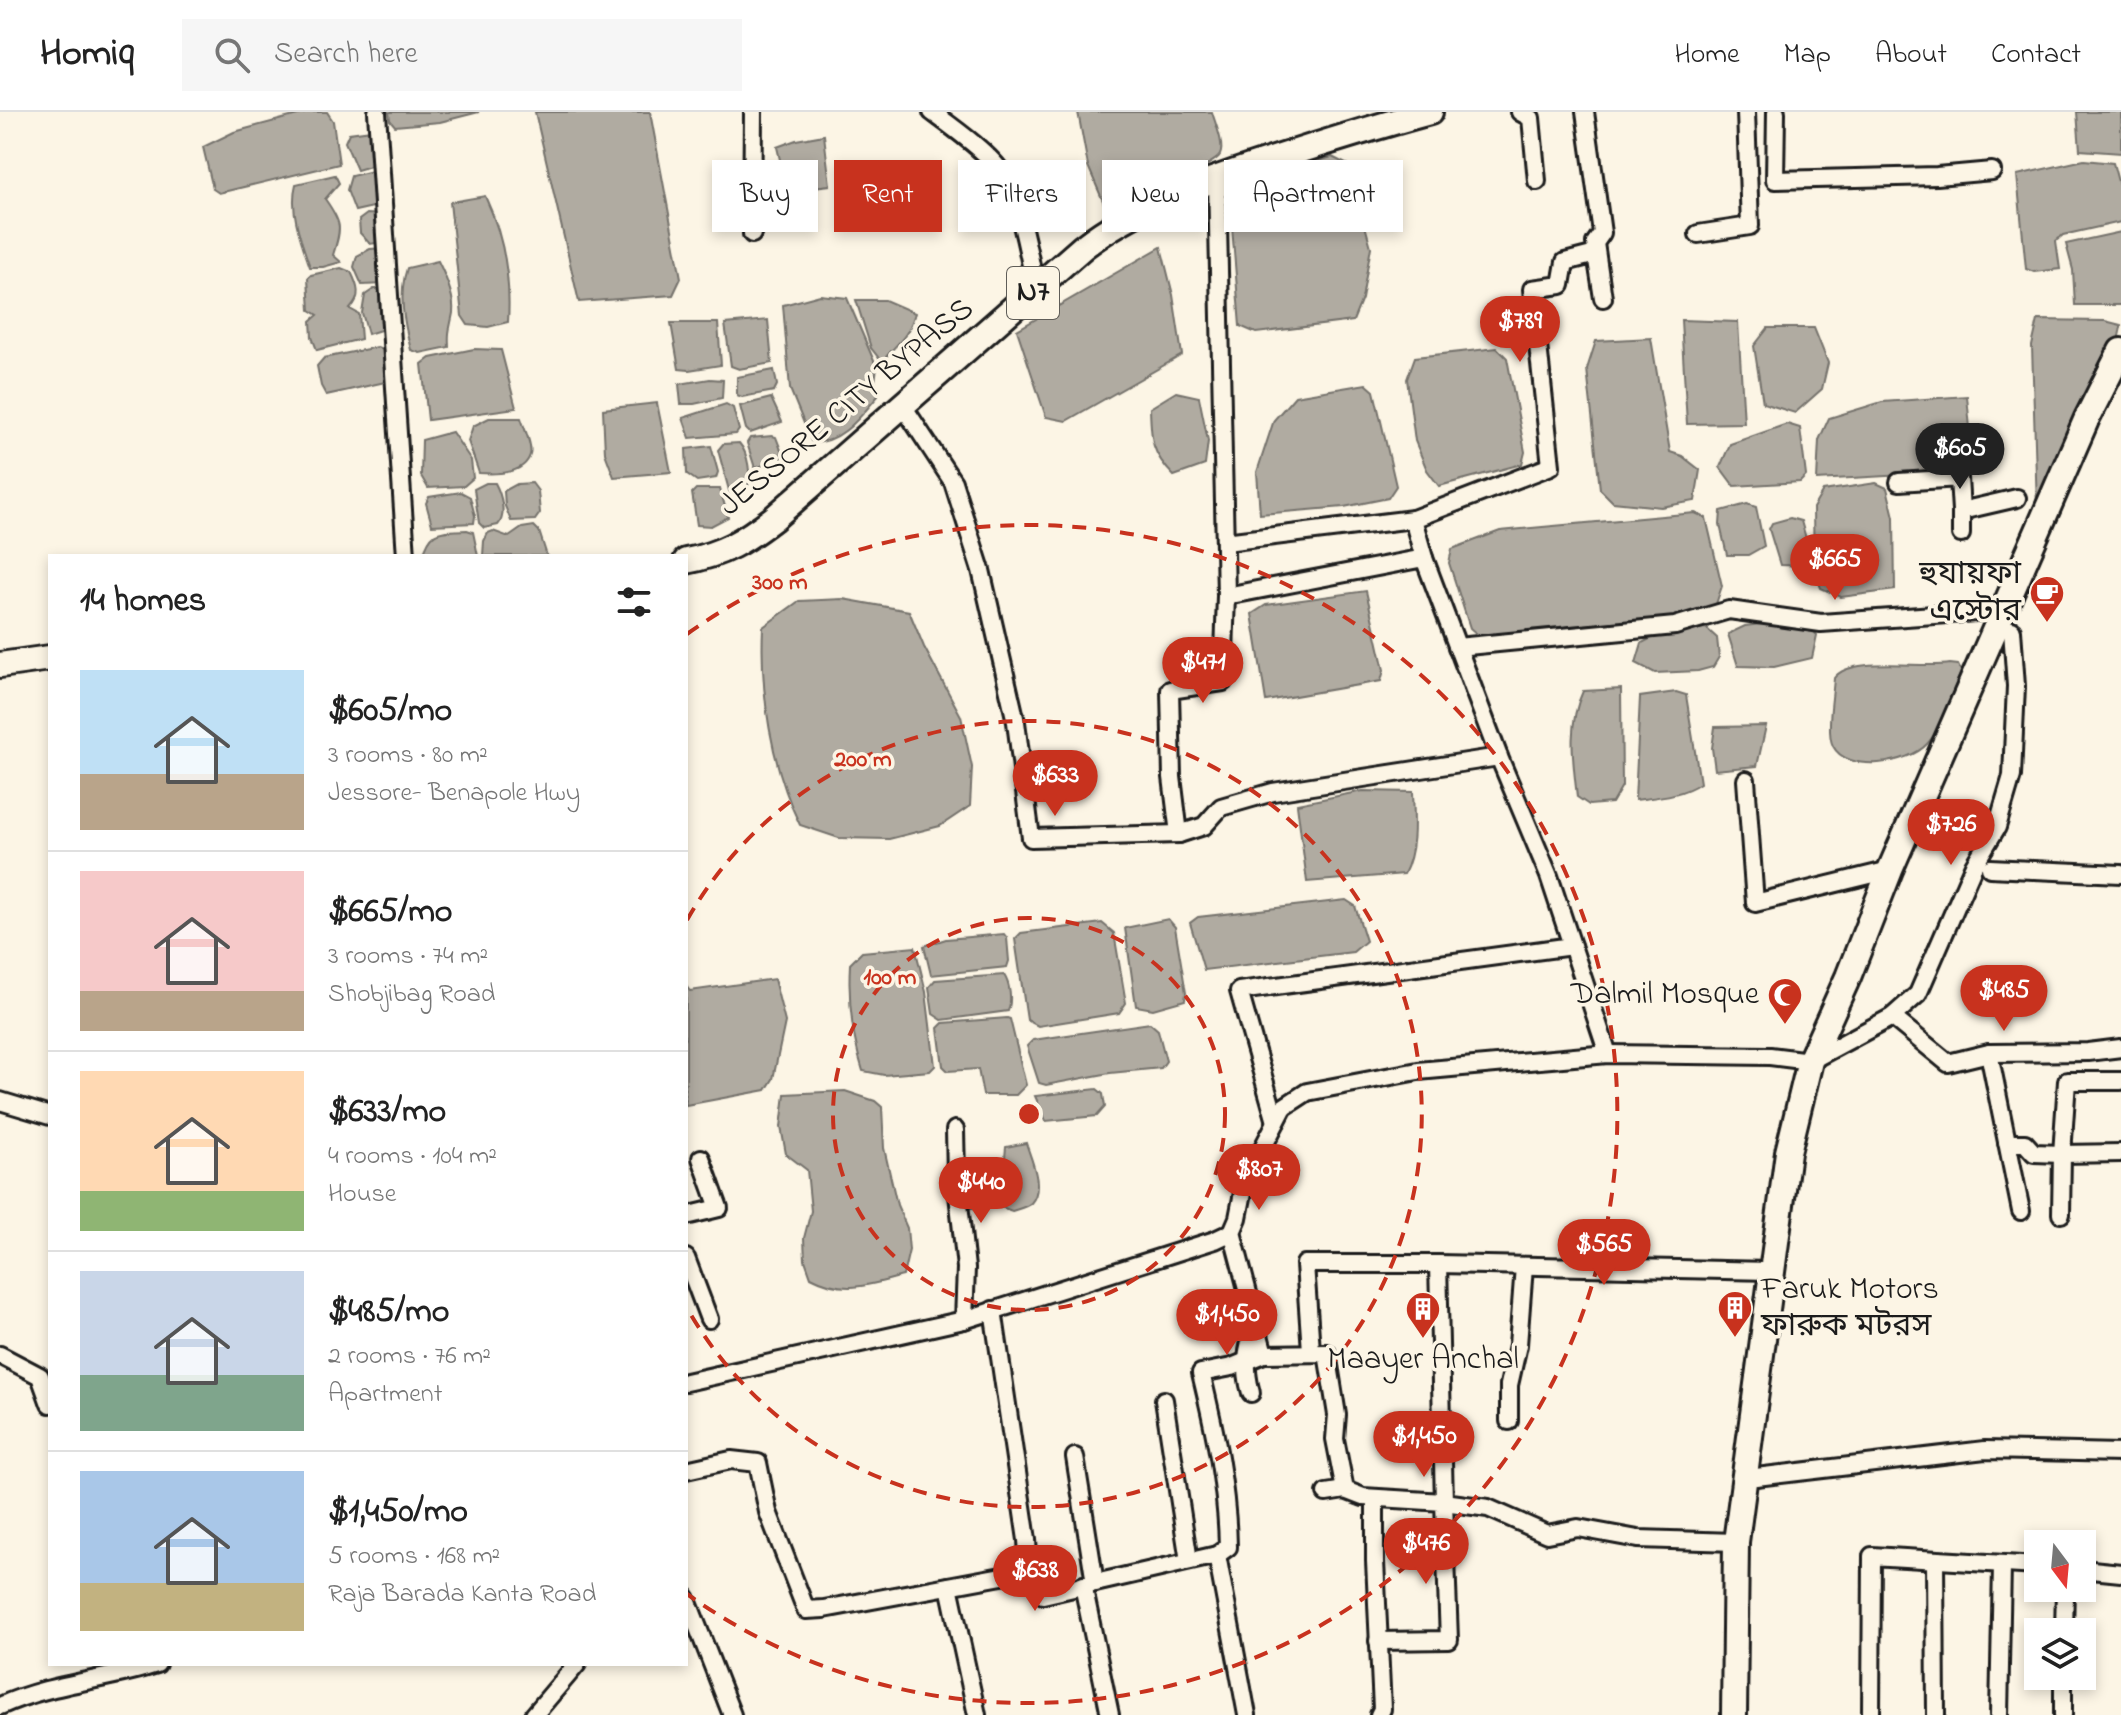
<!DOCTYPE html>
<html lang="en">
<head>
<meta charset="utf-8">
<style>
  :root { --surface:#fff; --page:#f6f6f6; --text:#222; --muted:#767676; --line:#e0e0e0; --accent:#c8321e }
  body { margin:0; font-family:"Indie Flower","Noto Sans Bengali",sans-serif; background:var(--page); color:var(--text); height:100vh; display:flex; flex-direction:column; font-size:30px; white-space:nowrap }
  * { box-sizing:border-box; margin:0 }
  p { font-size:26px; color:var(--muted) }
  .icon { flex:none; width:44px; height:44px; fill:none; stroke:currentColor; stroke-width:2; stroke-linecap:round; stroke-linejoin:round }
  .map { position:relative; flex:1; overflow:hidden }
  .panel { position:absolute; left:48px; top:442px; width:640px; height:1112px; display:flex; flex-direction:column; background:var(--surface); border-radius:0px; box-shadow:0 4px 12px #0003 }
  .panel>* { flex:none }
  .banner { position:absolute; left:712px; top:48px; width:760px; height:72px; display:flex; gap:16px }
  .needle { width:52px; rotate:164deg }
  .tools { position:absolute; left:2024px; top:1418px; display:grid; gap:16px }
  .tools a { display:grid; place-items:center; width:72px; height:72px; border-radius:0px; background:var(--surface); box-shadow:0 4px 12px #0003; font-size:40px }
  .price { position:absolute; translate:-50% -68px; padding:0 18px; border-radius:28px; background:var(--accent); color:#fff; font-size:26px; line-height:52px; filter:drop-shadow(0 2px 4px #0008) }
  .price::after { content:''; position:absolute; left:50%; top:48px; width:24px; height:18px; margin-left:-12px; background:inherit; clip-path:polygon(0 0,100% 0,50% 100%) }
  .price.selected { background:#222; color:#fff }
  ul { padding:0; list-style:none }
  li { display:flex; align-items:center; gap:24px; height:200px; padding:0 32px }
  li+li { border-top:2px solid var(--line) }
  li span { display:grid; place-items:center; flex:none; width:224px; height:160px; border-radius:0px; color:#555 }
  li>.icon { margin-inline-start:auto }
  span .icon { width:96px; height:96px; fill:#fffc; stroke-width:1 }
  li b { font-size:34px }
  h2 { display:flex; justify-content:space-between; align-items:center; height:96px; padding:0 32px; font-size:34px }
  .chip { padding:0 28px; border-radius:0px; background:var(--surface); box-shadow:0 4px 12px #0003; font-size:28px; line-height:72px }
  .chip.selected { background:var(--accent); color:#fff }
  header { display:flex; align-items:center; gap:48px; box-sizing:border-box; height:112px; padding:0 40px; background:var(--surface); border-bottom:2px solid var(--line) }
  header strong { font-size:38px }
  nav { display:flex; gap:44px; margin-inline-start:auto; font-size:28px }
  .search { width:560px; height:72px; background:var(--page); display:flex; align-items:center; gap:20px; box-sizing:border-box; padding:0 28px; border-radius:0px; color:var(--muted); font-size:30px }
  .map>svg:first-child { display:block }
</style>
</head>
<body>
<header>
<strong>Homiq</strong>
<div class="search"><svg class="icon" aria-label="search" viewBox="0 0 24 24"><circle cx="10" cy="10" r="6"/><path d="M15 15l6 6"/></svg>Search here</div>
<nav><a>Home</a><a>Map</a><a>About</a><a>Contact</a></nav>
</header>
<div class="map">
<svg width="2121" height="1603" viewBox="0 0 2121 1603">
  <rect width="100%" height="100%" fill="#fcf5e5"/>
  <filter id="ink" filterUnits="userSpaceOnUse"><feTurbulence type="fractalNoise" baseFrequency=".0125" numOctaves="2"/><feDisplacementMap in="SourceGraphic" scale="16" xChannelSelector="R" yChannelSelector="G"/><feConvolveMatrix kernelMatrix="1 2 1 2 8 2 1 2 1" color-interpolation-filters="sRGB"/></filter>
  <g filter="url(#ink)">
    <g fill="#b0aba1" stroke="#75726c" stroke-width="2">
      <path d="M309,0H327L333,9L339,52L219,81L213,77L203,35L234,20Z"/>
      <path d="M389,0H479L440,10L395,14L390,8Z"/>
      <path d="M535,0H650L681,166L673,183L579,190Z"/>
      <path d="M1078,0H1212C1215,11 1225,33 1220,43C1213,56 1125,88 1106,96L1088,54Z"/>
      <path d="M2077,0H2121V41L2080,38Z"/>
      <path d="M372,18L374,53L357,58L345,30L349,21Z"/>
      <path d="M824,23L830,73L787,78L777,35L796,28Z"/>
      <path d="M1332,45L1348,53L1371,135L1362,187L1353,209L1256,221L1240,214L1229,77Z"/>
      <path d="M2084,48L2113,51L2121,81V110L2063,123L2056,129L2060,157L2034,160L2026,157L2017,63Z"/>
      <path d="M377,58L382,93L355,99L347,78L351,64Z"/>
      <path d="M335,63L339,71L325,87C342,111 342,115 333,143L341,150L323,155H310C301,129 289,98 296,72Z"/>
      <path d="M485,84C504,125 511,165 508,210L488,215L468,213L462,204L450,90Z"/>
      <path d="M367,102L383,103V130L370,132L360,121L359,108Z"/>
      <path d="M2121,120V193H2075L2073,158L2066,132Z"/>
      <path d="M1161,135L1173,183L1182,243L1066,309L1046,305L1017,218Z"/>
      <path d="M383,136L385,172L362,173L354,155L357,144L370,137Z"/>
      <path d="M438,149C445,163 455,185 453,201C450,217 448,218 449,235L420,241L411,238C404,211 398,183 407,156Z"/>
      <path d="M341,156L351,160C358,174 362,185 350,197L359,202L361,227L317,238L312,225L311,209L318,203L310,198L308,166L311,163Z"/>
      <path d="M374,177H387L396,213L368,222L362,201L365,183Z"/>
      <path d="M820,183L847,186L877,256L875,269L878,284C860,305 842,331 812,331L790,277L783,193Z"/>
      <path d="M856,188H885L915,201C906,230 898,228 882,250L871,236Z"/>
      <path d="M768,208L772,251L739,257L731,254L725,212Z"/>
      <path d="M1681,208L1738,210L1744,311L1687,312Z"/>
      <path d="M2038,208L2105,209L2121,213V215L2114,248L2037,397L2032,234Z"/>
      <path d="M671,211H718L721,253L689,258L679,257Z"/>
      <path d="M1768,216H1814L1828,251L1822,277L1795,301L1763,291L1754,234Z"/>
      <path d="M1651,226L1670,340L1682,344L1700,358L1695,389L1661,395L1613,390L1600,377L1587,257L1596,229Z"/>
      <path d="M377,235L388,239L390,269L326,283L321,274L317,254L324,246Z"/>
      <path d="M1497,236L1507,246L1525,340L1522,352L1439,374L1427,358L1415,329L1407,267L1415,245Z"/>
      <path d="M474,237L501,238L516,296L428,308L422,252L430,246Z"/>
      <path d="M774,258L777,273L774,279L742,285L737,283V265Z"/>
      <path d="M710,267L723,268L722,286L694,292H681L679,272Z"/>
      <path d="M1366,272L1374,279L1396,374L1388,386L1344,395L1260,402L1257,360L1274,308L1295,284Z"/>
      <path d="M1176,280L1199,285L1208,329L1205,353L1174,364C1151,341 1151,328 1150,296Z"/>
      <path d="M1967,284L1974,359L1817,368L1819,328L1829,306L1882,290Z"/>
      <path d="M771,286L782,310L750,321L746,317L740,294Z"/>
      <path d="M657,291L671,360L614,365L605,341L603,297Z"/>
      <path d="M726,292L733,296L739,318L736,322L690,326L683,306Z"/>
      <path d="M489,306H521C524,316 533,334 530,343C524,363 495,362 479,361L468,329L473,314Z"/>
      <path d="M1787,312L1800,316L1806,364L1800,370L1734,374L1720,355L1730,332Z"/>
      <path d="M452,320L471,348L473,366L464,374L428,376L421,364L422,328Z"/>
      <path d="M772,324L776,325L784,346L755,356L747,331L750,326Z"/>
      <path d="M739,331C748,341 752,364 747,377L730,382L718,338L723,332Z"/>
      <path d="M711,334L718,360L716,366L697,369L687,362L686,337Z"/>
      <path d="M486,371H495C501,382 507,403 498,413L484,416L479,411L474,377Z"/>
      <path d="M532,371L538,379L540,401L535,408L511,409L505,394L504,379L517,372Z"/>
      <path d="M1876,371L1887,376L1894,405L1895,478L1841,485L1821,476L1814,457L1813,396L1823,379Z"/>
      <path d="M696,377H720L728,405L711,414L697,413L692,381Z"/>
      <path d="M461,380L470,385L475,404L474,411L432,413L426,391L429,385Z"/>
      <path d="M1747,392L1756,395L1764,434L1748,443H1727L1720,413L1721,399Z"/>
      <path d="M1695,401L1706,406L1722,474L1713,501L1698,505L1519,522L1479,524L1470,516L1449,451L1452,437L1500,419Z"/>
      <path d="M1790,406L1801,409L1807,430V454L1780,453L1769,417L1772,411Z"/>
      <path d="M534,414L539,419L547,444H483L484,429L488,421L493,419L509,425L522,416Z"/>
      <path d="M467,418L473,420L478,444H423C431,415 440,420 467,418Z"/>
      <path d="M1366,479L1384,558L1381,569L1266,589L1252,502L1266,493Z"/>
      <path d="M843,487L909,499L924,535L961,604L972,655L970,694L940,714L889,727L839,726L800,713C771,654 760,580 763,515L799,489Z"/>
      <path d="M1769,511L1811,517L1817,523L1812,546L1774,555L1738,554L1728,522L1745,514Z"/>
      <path d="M1706,516L1717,526L1719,545L1713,555L1698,559L1655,561L1636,551L1642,531L1661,521Z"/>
      <path d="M1950,552L1958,553L1961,559L1959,565C1950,586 1943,615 1927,632C1909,652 1847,662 1833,634C1826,621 1833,583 1834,566C1851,543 1922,557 1950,552Z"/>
      <path d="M1621,577L1622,674L1612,691L1589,693L1577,685C1573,649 1567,613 1583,579Z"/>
      <path d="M1676,580L1686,583L1700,671C1681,684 1657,685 1635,688L1640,585Z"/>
      <path d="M1766,614L1757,654L1715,658L1712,636L1715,615Z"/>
      <path d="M1363,679L1413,680C1414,707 1417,737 1404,762L1307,770L1297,692Z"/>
      <path d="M1346,788L1355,794L1366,829L1353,840L1204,858L1190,811L1198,805Z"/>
      <path d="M1168,807L1175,815L1186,881L1185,888L1153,897L1136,894L1125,816Z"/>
      <path d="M1102,811L1114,821L1126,891L1119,901L1038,914L1027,908L1015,827L1021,821Z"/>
      <path d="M1004,822L1007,826L1009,849L1007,855L931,863L924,834L946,827Z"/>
      <path d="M915,835L926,880L935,954L930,959L884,963L863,959C852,924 848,887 850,852L862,840Z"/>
      <path d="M1004,863C1010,872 1012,889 1008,899L942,908L933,902L929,875L935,868Z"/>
      <path d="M774,867L785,910L773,967L766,978L686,993V874L690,879Z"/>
      <path d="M1007,906L1010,907L1026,973L1016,983H983L978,957L948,959L943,954L938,916L943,911Z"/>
      <path d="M1150,911L1158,918L1166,949L1161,956L1110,961L1046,973L1039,971L1027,934L1033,928Z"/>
      <path d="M1097,977L1103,982L1105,995L1097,1004L1046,1009L1035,984Z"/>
      <path d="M845,979L875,989L882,995L884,1036L897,1093L907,1116L909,1138L903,1164C868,1173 845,1183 811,1165L805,1148L804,1126L811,1099L807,1058L786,1042L781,1015L785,982Z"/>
      <path d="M1026,1031C1031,1047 1045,1076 1031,1091C1027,1095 1018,1097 1012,1099L1001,1095L968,1096L961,1068L962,1060L1004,1057L1006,1035Z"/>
    </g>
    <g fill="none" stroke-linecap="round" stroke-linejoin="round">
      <g stroke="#1c1c1c" stroke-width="22">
        <g id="minor">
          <path d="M377,0L406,444"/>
          <path d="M932,0C951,14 992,43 1003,63C1022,98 1028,140 1036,178"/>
          <path d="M1520,0L1531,6L1537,69"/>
          <path d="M1776,0L1775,68L1937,64L1992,59"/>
          <path d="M1217,66L1226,484L1424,446L1499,645L1549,764L1608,942"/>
          <path d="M752,122L753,0"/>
          <path d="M1698,122L1750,114L1746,0"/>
          <path d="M903,294L953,370L981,458L1016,610L1031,726L1179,722L1204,714L1221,695L1273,680L1499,645"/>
          <path d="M1899,370L1959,366L1961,399"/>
          <path d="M1961,422V399L2017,386"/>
          <path d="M1225,430L1413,407"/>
          <path d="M1424,446L1413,407L1551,354L1532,177L1561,173L1565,150L1596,142L1603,186L1595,131L1602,121L1585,0"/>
          <path d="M1457,535L1675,514L1729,498L1821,511L2005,498"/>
          <path d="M1746,668L1755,791L1890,758"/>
          <path d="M1179,722L1172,665L1170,578L1223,570L1226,484"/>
          <path d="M1990,756L2121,762"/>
          <path d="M1892,905L1948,951L1989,941L2088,940L2121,936"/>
          <path d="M1989,941L2021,1099"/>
          <path d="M2121,969H2067L2062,1042L2121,1041"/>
          <path d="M0,989L50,1004"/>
          <path d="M1276,1010L1239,879L1572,834"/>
          <path d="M955,1018L956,1064L966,1156L964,1208"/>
          <path d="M2007,1031H2025L2034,1041L2062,1042L2061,1102"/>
          <path d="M686,1104L719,1096L701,1046"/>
          <path d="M1232,1120L1264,1242L1327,1241L1337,1303L1335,1327L1345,1378L1363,1385L1444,1390L1449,1528L1378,1529"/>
          <path d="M686,1146L709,1207"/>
          <path d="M1438,1152L1771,1159"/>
          <path d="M993,1198L1027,1428L1029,1459L1043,1483L1217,1443L1247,1603"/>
          <path d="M1311,1239L1305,1152H1438L1444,1390L1488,1396L1547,1422L1578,1416L1638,1427L1736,1430"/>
          <path d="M0,1243L40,1264L50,1292"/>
          <path d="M686,1270L964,1208L1215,1128L1232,1120L1238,1106L1245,1070L1284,995L1307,980L1418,959L1608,942L1770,944L1810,949L1892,905L1918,882L1974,753L1997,715L2012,664L2016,574L2012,518"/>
          <path d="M1251,1281C1244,1257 1246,1236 1256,1212"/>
          <path d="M1164,1288L1189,1449"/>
          <path d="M1509,1309V1273L1518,1233L1524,1154"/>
          <path d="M1075,1345L1095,1471"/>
          <path d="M686,1358L731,1348L758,1351L768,1400L806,1498L824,1497L1029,1459"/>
          <path d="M1756,1365L1985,1338L2121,1341"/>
          <path d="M1326,1381L1345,1378"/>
          <path d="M1375,1386V1449L1382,1597L1379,1603"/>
          <path d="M1217,1443L1228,1435C1227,1375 1215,1319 1201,1261L1232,1255L1264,1242"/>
          <path d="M1935,1448L1936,1603"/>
          <path d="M2082,1457L2121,1461"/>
          <path d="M1083,1473L1110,1603"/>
          <path d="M949,1474L977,1603"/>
          <path d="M686,1485L732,1603"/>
          <path d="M2064,1520L2065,1476"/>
          <path d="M0,1594C50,1571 105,1569 157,1552"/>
          <path d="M534,1603L577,1552"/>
          <path d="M1871,1603L1872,1444L2038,1454"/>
          <path d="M1999,1603L2002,1454"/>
          <path d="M2063,1603V1564"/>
        </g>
      </g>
      <g stroke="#1c1c1c" stroke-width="30">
        <g id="highway">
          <path d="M686,449C723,442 744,429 774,406L1083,135C1136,94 1201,71 1265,50C1320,32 1374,15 1430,0"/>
          <path d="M0,553L50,546"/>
          <path d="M1734,1603L1736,1430L1788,1040L1810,949L1848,865L1890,758L2040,414L2087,306L2121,239"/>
        </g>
      </g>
      <use href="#minor" stroke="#fcf5e5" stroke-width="16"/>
      <use href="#highway" stroke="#fcf5e5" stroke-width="24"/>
    </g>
  </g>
  <g fill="none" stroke="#c8321e" stroke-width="4" stroke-dasharray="14 10">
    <circle cx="1029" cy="1002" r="196"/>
    <path d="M687 808A393 393 0 1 1 687 1196"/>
    <path d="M687 522A589 589 0 1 1 687 1482"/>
  </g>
  <defs>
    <g id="cafe-pin" transform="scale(1.8)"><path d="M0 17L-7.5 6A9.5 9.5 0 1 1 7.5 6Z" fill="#c8321e" stroke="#fcf5e5"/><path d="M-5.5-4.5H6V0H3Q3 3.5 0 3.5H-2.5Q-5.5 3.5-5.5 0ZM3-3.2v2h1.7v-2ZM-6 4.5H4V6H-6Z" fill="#fff"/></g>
    <g id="mosque-pin" transform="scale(1.8)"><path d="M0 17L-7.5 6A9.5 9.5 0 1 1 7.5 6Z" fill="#c8321e" stroke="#fcf5e5"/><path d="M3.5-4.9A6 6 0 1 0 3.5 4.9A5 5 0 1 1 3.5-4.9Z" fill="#fff"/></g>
    <g id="building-pin" transform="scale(1.8)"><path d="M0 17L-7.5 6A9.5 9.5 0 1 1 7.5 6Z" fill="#c8321e" stroke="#fcf5e5"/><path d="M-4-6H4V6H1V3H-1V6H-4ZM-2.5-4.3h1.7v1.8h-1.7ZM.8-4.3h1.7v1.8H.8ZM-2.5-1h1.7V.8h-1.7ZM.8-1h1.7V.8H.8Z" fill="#fff"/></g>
  </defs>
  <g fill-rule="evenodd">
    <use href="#cafe-pin" x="2047" y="481"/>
    <use href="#mosque-pin" x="1785" y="883"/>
    <use href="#building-pin" x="1735" y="1196"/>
    <use href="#building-pin" x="1423" y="1197"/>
  </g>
  <g text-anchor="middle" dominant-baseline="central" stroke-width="7" stroke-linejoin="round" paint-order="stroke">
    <rect fill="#fcf5e5" stroke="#5f5d58" stroke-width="2" x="1007" y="155" width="52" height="52" rx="6"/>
    <g font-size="30" font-weight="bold" fill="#1c1c1c">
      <text x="1033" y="181">N7</text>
    </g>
    <g font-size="32" fill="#1c1c1c" stroke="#fcf5e5">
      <text transform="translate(847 296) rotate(-40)">JESSORE CITY BYPASS</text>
    </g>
    <g font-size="32" fill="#1c1c1c" stroke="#fcf5e5" text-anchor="end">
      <text x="2021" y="463">হুযায়ফা<tspan x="2021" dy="37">এস্টোর</tspan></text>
      <text x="1759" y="883">Dalmil Mosque</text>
      <text x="1761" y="1178" text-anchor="start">Faruk Motors<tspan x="1761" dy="37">ফারুক মটরস</tspan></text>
      <text x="1423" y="1248" text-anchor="middle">Maayer Anchal</text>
    </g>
  </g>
  <circle cx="1029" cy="1002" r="12" fill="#c8321e" stroke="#fcf5e5" stroke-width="4"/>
  <g font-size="24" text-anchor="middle" font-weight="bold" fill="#c8321e" stroke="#fcf5e5" stroke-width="7" stroke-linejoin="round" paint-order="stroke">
    <text x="780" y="477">300 m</text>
    <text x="863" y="654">200 m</text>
    <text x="890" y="872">100 m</text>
  </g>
</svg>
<div class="tools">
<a><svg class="needle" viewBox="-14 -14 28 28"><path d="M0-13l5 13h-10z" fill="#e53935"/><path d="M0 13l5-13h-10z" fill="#767676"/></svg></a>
<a><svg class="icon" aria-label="layers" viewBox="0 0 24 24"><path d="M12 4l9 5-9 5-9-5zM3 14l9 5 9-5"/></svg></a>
</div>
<b class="price" style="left:1520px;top:252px">$789</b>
<b class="price selected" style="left:1960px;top:379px">$605</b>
<b class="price" style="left:1835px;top:490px">$665</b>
<b class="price" style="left:1203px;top:593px">$471</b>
<b class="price" style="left:1055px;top:706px">$633</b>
<b class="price" style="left:1951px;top:755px">$726</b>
<b class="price" style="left:2004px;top:921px">$485</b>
<b class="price" style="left:1259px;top:1100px">$807</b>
<b class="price" style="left:981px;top:1113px">$440</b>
<b class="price" style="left:1604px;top:1175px">$565</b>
<b class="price" style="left:1227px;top:1245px">$1,450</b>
<b class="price" style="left:1424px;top:1367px">$1,450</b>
<b class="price" style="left:1426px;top:1474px">$476</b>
<b class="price" style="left:1035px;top:1501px">$638</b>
<div class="banner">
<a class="chip">Buy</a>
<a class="chip selected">Rent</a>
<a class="chip">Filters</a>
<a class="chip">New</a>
<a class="chip">Apartment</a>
</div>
<section class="panel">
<h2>14 homes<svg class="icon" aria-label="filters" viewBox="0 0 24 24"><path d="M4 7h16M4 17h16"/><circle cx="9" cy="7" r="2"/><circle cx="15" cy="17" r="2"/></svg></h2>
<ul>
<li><span style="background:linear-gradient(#bfe0f5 65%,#b9a48a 0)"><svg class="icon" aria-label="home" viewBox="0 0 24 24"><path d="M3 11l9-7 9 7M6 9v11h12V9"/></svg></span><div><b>$605/mo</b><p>3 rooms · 80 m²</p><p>Jessore- Benapole Hwy</p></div></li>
<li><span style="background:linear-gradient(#f6c9c9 75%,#b9a48a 0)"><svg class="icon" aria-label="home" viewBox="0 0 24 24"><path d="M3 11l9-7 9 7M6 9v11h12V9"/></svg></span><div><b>$665/mo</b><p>3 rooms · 74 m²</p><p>Shobjibag Road</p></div></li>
<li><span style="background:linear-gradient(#ffd9b3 75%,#8fb573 0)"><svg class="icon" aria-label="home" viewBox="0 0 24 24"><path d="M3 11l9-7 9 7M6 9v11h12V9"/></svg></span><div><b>$633/mo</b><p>4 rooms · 104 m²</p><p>House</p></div></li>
<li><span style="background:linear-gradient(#c9d6e8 65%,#7fa58c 0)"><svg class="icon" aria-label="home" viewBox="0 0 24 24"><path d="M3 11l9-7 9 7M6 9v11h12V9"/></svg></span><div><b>$485/mo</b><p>2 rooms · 76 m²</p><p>Apartment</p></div></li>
<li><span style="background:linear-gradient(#a9c7e8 70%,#c2b280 0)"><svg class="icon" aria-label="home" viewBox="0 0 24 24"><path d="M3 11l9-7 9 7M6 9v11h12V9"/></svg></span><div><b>$1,450/mo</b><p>5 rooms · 168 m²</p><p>Raja Barada Kanta Road</p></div></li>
</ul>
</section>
</div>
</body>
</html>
